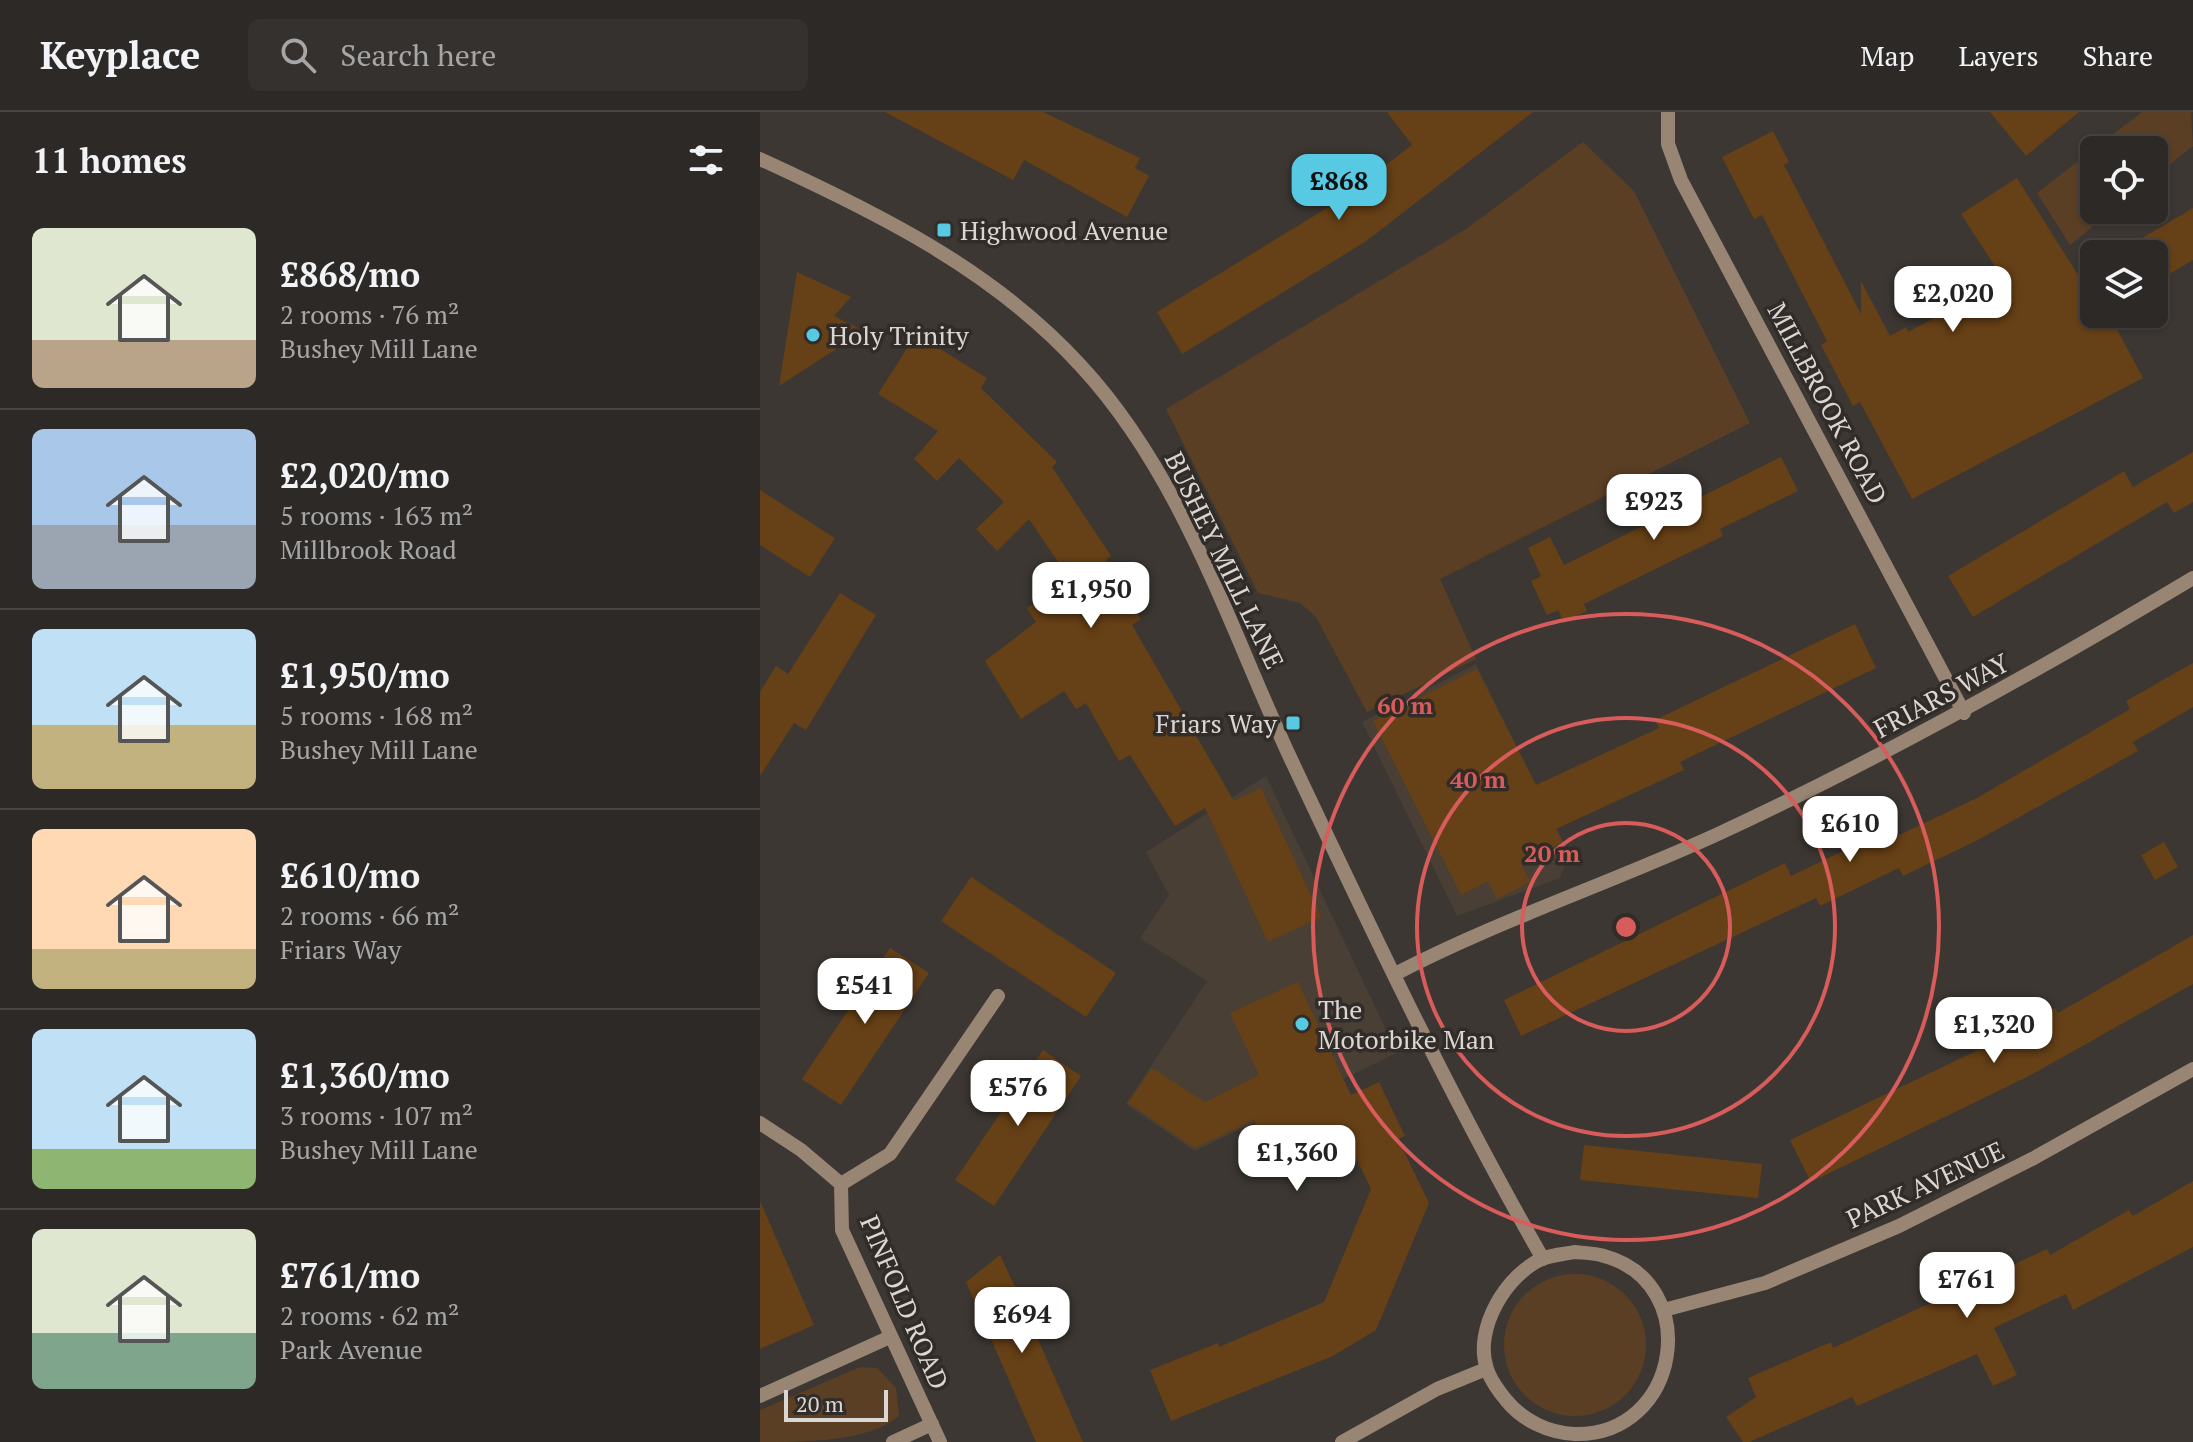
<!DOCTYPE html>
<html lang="en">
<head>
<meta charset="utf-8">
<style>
  :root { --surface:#2d2926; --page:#35312e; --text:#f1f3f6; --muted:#a7a6a7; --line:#484543; --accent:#57c9e2 }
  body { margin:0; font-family:"PT Serif",serif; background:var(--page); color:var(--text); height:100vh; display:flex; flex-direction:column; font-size:30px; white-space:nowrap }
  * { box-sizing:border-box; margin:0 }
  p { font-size:26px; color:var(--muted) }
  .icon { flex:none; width:44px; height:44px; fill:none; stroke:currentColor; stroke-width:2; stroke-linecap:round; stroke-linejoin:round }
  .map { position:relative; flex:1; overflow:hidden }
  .panel { display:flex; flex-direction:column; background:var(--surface); width:760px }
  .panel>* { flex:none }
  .tools { position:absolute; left:1320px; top:24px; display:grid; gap:16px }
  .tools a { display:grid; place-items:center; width:88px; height:88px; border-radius:12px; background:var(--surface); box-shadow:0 2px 6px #0004,0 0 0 2px var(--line); font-size:40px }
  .scale { position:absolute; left:24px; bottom:20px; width:104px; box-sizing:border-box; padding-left:8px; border:4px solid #dad6d3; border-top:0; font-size:22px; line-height:28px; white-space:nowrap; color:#dad6d3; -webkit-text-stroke:6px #322c28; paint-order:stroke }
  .price { position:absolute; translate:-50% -68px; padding:0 18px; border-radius:16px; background:#fff; color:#222; font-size:26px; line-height:52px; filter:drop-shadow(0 2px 4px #0008) }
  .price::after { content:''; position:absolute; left:50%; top:48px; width:24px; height:18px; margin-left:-12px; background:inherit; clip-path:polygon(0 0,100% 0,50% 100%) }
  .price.current { background:var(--accent); color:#111 }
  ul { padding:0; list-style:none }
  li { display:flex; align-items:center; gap:24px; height:200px; padding:0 32px }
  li+li { border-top:2px solid var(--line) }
  li span { display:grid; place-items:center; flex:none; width:224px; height:160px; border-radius:12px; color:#555 }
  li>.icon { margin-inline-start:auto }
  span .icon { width:96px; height:96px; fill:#fffc; stroke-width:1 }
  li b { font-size:34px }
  h2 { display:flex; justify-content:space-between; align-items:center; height:96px; padding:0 32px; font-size:34px }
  header { display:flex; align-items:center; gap:48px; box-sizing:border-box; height:112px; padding:0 40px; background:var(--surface); border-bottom:2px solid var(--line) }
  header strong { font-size:38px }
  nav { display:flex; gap:44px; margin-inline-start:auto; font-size:28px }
  .search { width:560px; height:72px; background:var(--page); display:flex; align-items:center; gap:20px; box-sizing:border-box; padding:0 28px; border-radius:12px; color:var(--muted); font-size:30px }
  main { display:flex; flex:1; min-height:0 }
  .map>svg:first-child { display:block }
</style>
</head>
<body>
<header>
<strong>Keyplace</strong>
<div class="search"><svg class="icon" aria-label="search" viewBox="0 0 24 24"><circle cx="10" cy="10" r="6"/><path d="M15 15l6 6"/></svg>Search here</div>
<nav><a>Map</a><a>Layers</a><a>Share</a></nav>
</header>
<main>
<section class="panel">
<h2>11 homes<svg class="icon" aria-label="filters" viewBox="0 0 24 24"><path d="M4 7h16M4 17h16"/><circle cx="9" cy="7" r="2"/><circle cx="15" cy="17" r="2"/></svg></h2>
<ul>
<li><span style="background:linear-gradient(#dfe7d0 70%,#b9a48a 0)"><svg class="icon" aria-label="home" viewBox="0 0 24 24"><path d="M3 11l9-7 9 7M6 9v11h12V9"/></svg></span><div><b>£868/mo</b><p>2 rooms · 76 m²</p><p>Bushey Mill Lane</p></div></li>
<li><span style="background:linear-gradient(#a9c7e8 60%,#9aa5b1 0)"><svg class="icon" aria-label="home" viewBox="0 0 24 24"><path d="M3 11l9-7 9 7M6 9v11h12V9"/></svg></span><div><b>£2,020/mo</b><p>5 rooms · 163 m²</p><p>Millbrook Road</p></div></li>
<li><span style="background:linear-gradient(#bfe0f5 60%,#c2b280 0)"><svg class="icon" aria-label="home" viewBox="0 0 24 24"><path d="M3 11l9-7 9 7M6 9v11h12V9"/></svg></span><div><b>£1,950/mo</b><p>5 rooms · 168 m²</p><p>Bushey Mill Lane</p></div></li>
<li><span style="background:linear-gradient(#ffd9b3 75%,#c2b280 0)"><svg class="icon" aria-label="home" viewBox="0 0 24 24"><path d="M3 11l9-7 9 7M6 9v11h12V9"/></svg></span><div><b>£610/mo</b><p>2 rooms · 66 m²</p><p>Friars Way</p></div></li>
<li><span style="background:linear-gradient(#bfe0f5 75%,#8fb573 0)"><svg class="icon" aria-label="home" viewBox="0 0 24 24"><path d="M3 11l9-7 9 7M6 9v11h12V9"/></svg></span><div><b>£1,360/mo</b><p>3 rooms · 107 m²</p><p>Bushey Mill Lane</p></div></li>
<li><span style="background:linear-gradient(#dfe7d0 65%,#7fa58c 0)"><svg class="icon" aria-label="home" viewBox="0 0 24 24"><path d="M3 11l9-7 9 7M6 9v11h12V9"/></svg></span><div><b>£761/mo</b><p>2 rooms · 62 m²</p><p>Park Avenue</p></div></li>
</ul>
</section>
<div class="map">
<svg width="1433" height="1330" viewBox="0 0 1433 1330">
  <rect width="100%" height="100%" fill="#3c3732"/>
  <g fill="#493f35">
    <path d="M716,552L809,742L800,766L697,804L602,610Z"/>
    <path d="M506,664L637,941L435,1039L366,992L447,869L380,826L409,783L386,740Z"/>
  </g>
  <g fill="#5b3f24">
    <path d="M1382,0H1431L1433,34L1394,65V38H1334V98H1353L1310,133L1277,81Z"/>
    <path d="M823,30L874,79L990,311L680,467L716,547L607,600L556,505L540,491L498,481L406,297L706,117Z"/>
    <circle cx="815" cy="1233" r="71"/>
    <path d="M100,1255L117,1256L136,1276L139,1304C108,1330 45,1330 0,1330V1298Z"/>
  </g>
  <g fill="#664016">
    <path d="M125,0H283L380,46L375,56L389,64L367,105L264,48L253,68Z"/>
    <path d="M627,0H773L605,130L422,242L397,200L580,88L652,33Z"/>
    <path d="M1230,0H1319L1266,44Z"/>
    <path d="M1013,19L1029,50L1024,53L1101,202V169L1130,224L1146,215L1148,220L1244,168L1201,102L1257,66L1318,163L1334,153V202H1349L1383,266L1152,387L1100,290L1093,294L1061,233L1067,229L1002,103L994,107L962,45Z"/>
    <path d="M1433,96V148L1394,171V142H1355Z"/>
    <path d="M37,160L91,185L74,204L104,219L19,274Z"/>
    <path d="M153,227H164L227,266L221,276L297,350L292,355L351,444L346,448L381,507L372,513L474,689L501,676L561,805L508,830L445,696L415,714L370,643L359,649L326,591L316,597L304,579L261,607L225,549L276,510L267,496L310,468L269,407L237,439L216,417L244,390L199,346L177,369L154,347L178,319L118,282Z"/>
    <path d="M1433,340V390L1414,401L1407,390L1213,505L1188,464L1364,359L1373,375Z"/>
    <path d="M1021,345L1038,379L960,417L963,424L824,492L827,499L804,510L798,498L787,503L771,469L781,464L768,436L790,425L804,453Z"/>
    <path d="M0,378L75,426L50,465L0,433Z"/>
    <path d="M80,481L116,503L46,618L34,611L0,664V580L16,554L28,562Z"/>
    <path d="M1095,512L1116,556L920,650L924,658L796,717L803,730L761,751L770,770L737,787L728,769L701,783L613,609L717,557L776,673L899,616L895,608Z"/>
    <path d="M1433,551V595L1373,630L1378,639L1218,728L1143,764L1139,756L1060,794L1056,786L761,924L744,888L1025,751L1031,764L1110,726L1114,735L1217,686L1370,597L1366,589Z"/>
    <path d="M1404,730L1418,755L1395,768L1381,743Z"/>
    <path d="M211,765L356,861L326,905L181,809Z"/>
    <path d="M1433,823V872L1267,965L1051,1070L1030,1028L1237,929L1295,896L1298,901Z"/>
    <path d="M130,836L169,861L81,993L42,967Z"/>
    <path d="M538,870L591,983L619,970L645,1024L638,1027L669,1091L616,1218L573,1244L411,1309L390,1258L458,1231L459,1235L564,1190L611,1077L587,1027L520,1060L494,1008L435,1036L368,991L392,956L445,990L499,963L470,901Z"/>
    <path d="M283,938L321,964L234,1094L195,1068Z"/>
    <path d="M824,1033L1002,1052L998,1086L820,1068Z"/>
    <path d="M1433,1069V1135L1313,1198L1306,1182L1234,1216L1257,1263L1233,1274L1217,1242L1097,1294L1092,1285L989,1330H983L966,1305L996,1285L988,1266L1071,1230L1073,1236L1287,1137L1290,1143L1369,1098L1373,1104Z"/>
    <path d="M0,1089L54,1213L0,1237Z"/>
    <path d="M240,1143L256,1177L323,1330H276L206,1170Z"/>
  </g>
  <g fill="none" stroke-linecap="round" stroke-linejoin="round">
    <g stroke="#988573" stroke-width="14">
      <path d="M908,0V32L921,68L1204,601"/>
      <path d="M0,47C116,100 234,158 321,254C421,362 467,509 528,641C608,811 689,983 783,1147"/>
      <path d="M635,862C739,808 851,771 958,722C1122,646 1278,559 1433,466"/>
      <path d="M0,1011L41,1038L81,1072L82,1118L180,1330"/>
      <path d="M81,1072L130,1042L238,884"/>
      <path d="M814,1140C824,1141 835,1141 844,1144C944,1171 921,1324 815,1322C789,1321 763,1309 746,1288C740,1281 730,1267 727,1257C713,1217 747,1161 784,1146C793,1143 805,1142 814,1140Z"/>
      <path d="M904,1198L1005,1171L1139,1114L1274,1046L1433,957"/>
      <path d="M0,1284L130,1225"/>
      <path d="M133,1330L172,1312"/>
      <path d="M582,1330L677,1277L726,1257"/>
    </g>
  </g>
  <g fill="none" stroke="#d75c5b" stroke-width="4">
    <circle cx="866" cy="815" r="104"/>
    <circle cx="866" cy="815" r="209"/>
    <circle cx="866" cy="815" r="313"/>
  </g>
  <g fill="#57c9e2" stroke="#322c28" stroke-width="3">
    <rect x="176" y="110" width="16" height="16" rx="4"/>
    <circle cx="53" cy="223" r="8"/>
    <rect x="525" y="603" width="16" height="16" rx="4"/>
    <circle cx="542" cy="912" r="8"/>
  </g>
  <g text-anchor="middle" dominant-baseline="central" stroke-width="7" stroke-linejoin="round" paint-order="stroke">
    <g font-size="26" fill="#dad6d3" stroke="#322c28" text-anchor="start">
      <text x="200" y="118">Highwood Avenue</text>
      <text x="69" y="223">Holy Trinity</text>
      <text x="517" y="611" text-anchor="end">Friars Way</text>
      <text x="558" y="897">The<tspan x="558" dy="30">Motorbike Man</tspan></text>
    </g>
    <g font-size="26" fill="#dad6d3" stroke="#322c28">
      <text transform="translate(1068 291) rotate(62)">MILLBROOK ROAD</text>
      <text transform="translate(465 448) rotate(64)">BUSHEY MILL LANE</text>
      <text transform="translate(1181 583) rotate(-28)">FRIARS WAY</text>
      <text transform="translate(1165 1072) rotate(-25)">PARK AVENUE</text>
      <text transform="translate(145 1190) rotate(67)">PINFOLD ROAD</text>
    </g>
  </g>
  <circle cx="866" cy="815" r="12" fill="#d75c5b" stroke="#322c28" stroke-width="4"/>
  <g font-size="24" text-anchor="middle" font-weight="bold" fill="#d75c5b" stroke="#322c28" stroke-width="7" stroke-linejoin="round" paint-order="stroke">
    <text x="645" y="602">60 m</text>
    <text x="718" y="676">40 m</text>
    <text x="792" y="750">20 m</text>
  </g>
</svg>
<div class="tools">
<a><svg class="icon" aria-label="locate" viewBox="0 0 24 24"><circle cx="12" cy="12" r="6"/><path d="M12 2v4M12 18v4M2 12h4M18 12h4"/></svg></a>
<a><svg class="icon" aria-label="layers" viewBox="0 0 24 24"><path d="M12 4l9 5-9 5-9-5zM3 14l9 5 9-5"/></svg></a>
</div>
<div class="scale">20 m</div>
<b class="price current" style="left:579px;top:110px">£868</b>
<b class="price" style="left:1193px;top:222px">£2,020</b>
<b class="price" style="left:894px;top:430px">£923</b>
<b class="price" style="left:331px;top:518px">£1,950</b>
<b class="price" style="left:1090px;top:752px">£610</b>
<b class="price" style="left:105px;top:914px">£541</b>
<b class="price" style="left:1234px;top:953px">£1,320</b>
<b class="price" style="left:258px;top:1016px">£576</b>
<b class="price" style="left:537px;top:1081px">£1,360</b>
<b class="price" style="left:1207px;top:1208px">£761</b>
<b class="price" style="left:262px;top:1243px">£694</b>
</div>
</main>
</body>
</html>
